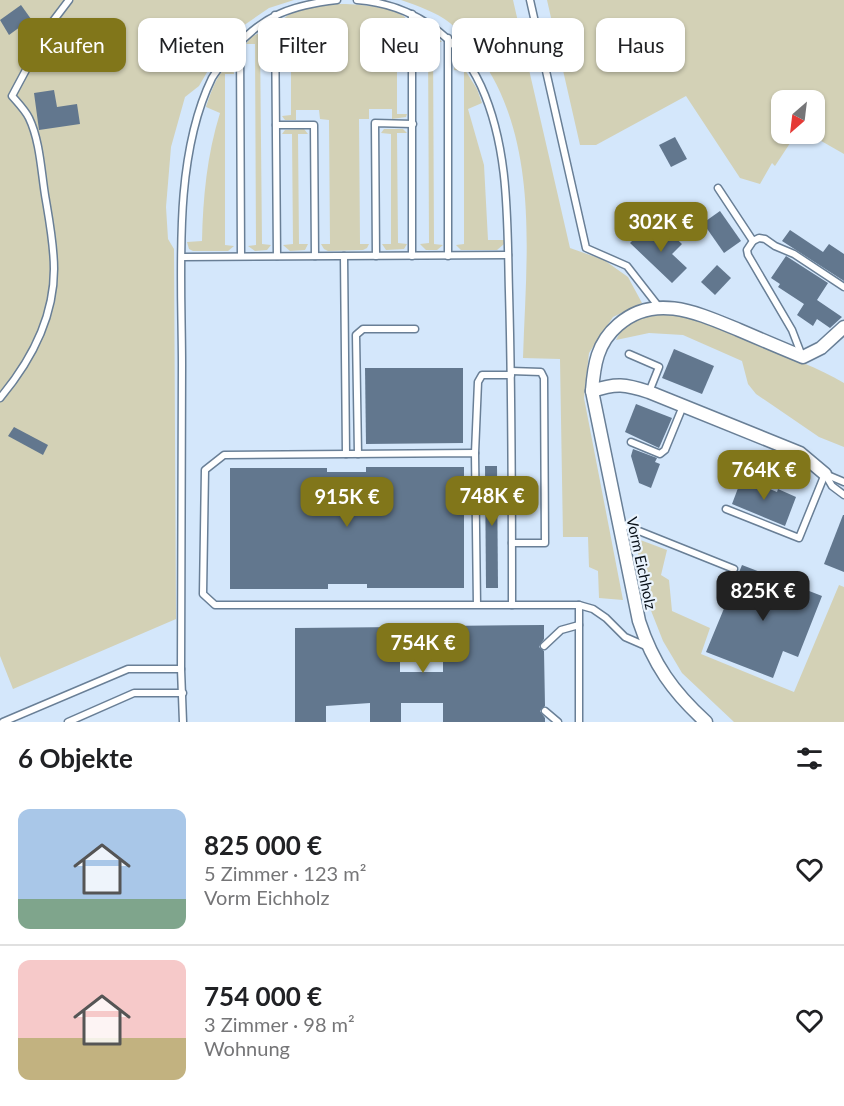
<!DOCTYPE html>
<html lang="de">
<head>
<meta charset="utf-8">
<style>
  :root { --surface:#fff; --page:#f2f2f2; --text:#202124; --muted:#757577; --line:#e0e0e0; --accent:#81761a }
  body { margin:0; font-family:Lato,sans-serif; background:var(--page); color:var(--text); height:100vh; display:flex; flex-direction:column; font-size:22px; white-space:nowrap }
  * { box-sizing:border-box; margin:0 }
  p { font-size:20px; color:var(--muted) }
  .icon { flex:none; width:33px; height:33px; fill:none; stroke:currentColor; stroke-width:2; stroke-linecap:round; stroke-linejoin:round }
  .map { position:relative; height:722px; overflow:hidden }
  .side { display:flex; flex-direction:column; background:var(--surface); flex:1 }
  .side>* { flex:none }
  .hud { position:absolute; left:18px; top:18px; width:808px; height:54px; display:flex; gap:12px }
  .needle { width:39px; rotate:208deg }
  .controls { position:absolute; left:771px; top:90px; display:grid; gap:12px }
  .controls a { display:grid; place-items:center; width:54px; height:54px; border-radius:12px; background:var(--surface); box-shadow:0 2px 4px #0004; font-size:30px }
  .price { position:absolute; translate:-50% -51px; padding:0 14px; border-radius:12px; background:var(--accent); color:#fff; font-size:20px; line-height:39px; filter:drop-shadow(0 2px 3px #0008) }
  .price::after { content:''; position:absolute; left:50%; top:36px; width:18px; height:14px; margin-left:-9px; background:inherit; clip-path:polygon(0 0,100% 0,50% 100%) }
  .price.active { background:#222; color:#fff }
  ul { padding:0; list-style:none }
  li { display:flex; align-items:center; gap:18px; height:150px; padding:0 18px }
  li+li { border-top:2px solid var(--line) }
  li span { display:grid; place-items:center; flex:none; width:168px; height:120px; border-radius:12px; color:#555 }
  li>.icon { margin-inline-start:auto }
  span .icon { width:72px; height:72px; fill:#fffc; stroke-width:1 }
  li b { font-size:26px }
  h2 { display:flex; justify-content:space-between; align-items:center; height:72px; padding:0 18px; font-size:26px }
  .pill { padding:0 21px; border-radius:12px; background:var(--surface); box-shadow:0 2px 4px #0004; font-size:21px; line-height:54px }
  .pill.active { background:var(--accent); color:#fff }
  .map>svg:first-child { display:block }
</style>
</head>
<body>
<div class="map">
<svg width="844" height="722" viewBox="0 0 844 722">
  <rect width="100%" height="100%" fill="#d4e7fb"/>
  <g fill="#d3d1b6">
    <path d="M0,0H294L269,8L240,28L217,55L199,86L185,97L171,147L166,207L168,239L174,249L176,619L13,689L0,656Z"/>
    <path d="M401,0H513L570,248L604,260L628,277L642,303L613,317L589,353L584,398L623,600L599,598L598,571L589,567L588,537H563L560,359L523,358C526,257 541,141 478,54C469,43 461,32 450,23C436,12 418,6 401,0Z"/>
    <path d="M547,0H844V154L809,134H814V100H782V134H796L775,166L772,163L760,184L740,178L686,96L596,145H580Z"/>
    <path d="M338,4C357,4 389,6 405,17L406,24H397V114H407L406,117L392,119V109H369V119H359L360,244H369L367,248L363,250L328,251L324,249L321,244H330L329,120L320,119L319,110H296V120H285L282,116L291,115V25H281C282,9 324,5 338,4Z"/>
    <path d="M425,28L430,30L442,42H433L434,244L443,245L437,250H426L420,244L429,243L428,38L418,37L419,32Z"/>
    <path d="M261,32L266,33L268,39H260L262,244L271,245L267,250L255,251L248,246L256,245L255,44H246L251,37Z"/>
    <path d="M458,61L460,62L477,89L482,103L468,109L484,165L488,240H504V244L497,250H461L456,245L464,244V71L454,70L455,63Z"/>
    <path d="M231,65L233,66L234,74H225V245L234,246L228,251H193L189,249L187,242L202,241C203,197 207,155 220,113L206,107C210,95 218,69 231,65Z"/>
    <path d="M304,129L308,134H298L299,244H308L305,250L290,251L283,245L293,244L292,134H282L285,130Z"/>
    <path d="M384,129H403L407,133H397L398,243L407,244L404,249L386,250L382,244H391V134L381,133Z"/>
    <path d="M668,313C702,320 732,333 764,346C791,358 818,368 844,383V447L819,437L756,394L748,384L742,361L683,335L649,333L616,340C626,319 647,317 668,313Z"/>
    <path d="M635,538L667,550L661,575L669,580L672,611L710,628L701,654L794,692L839,585L844,587V722H734L682,673L663,641L648,603Z"/>
  </g>
  <g fill="#62778e">
    <path d="M21,5L31,19L9,35L0,20Z"/>
    <path d="M54,90L57,107L77,104L80,124L39,130L34,93Z"/>
    <path d="M675,137L687,159L671,167L659,145Z"/>
    <path d="M720,211L741,241L724,253L703,223Z"/>
    <path d="M645,228L658,241L668,231L682,244L672,254L687,268L672,283L630,243Z"/>
    <path d="M790,230L823,252L829,244L844,254V281L782,241Z"/>
    <path d="M786,256L828,283L817,300L842,317L830,328L817,319L813,326L797,315L804,304L778,287L780,284L771,278Z"/>
    <path d="M717,265L731,278L715,295L701,282Z"/>
    <path d="M674,349L714,366L702,394L662,378Z"/>
    <path d="M365,368H463V443L366,444Z"/>
    <path d="M636,404L672,418L659,448L625,432Z"/>
    <path d="M14,427L48,445L43,455L8,436Z"/>
    <path d="M633,449L657,458L655,462L660,464L651,488L639,483L631,456Z"/>
    <path d="M485,466H497L498,588H486Z"/>
    <path d="M366,467H464V588H367V584H328V589H230V468H327V472H366Z"/>
    <path d="M743,475L756,480L755,483L777,492L778,489L796,497L785,526L732,504Z"/>
    <path d="M843,515H844V572L824,564Z"/>
    <path d="M742,565L822,596L798,657L783,651L773,678L706,652Z"/>
    <path d="M544,625V639L539,647L544,651L545,706L540,711L545,718V722H443V703H401V722H370V703L326,706V722H295V628L400,627V672H443V626Z"/>
  </g>
  <g fill="none" stroke-linecap="round" stroke-linejoin="round">
    <g stroke="#697f96" stroke-width="9">
      <g id="lane">
        <path d="M357,0C412,4 458,36 481,86C510,150 507,223 509,292C512,396 512,501 512,605H579L593,609L606,618L625,637L648,647"/>
        <path d="M530,0L586,248L627,266L659,307"/>
        <path d="M275,15L277,256"/>
        <path d="M448,38V256"/>
        <path d="M240,42L241,256"/>
        <path d="M276,125H314L315,256"/>
        <path d="M718,188L753,241L747,250L748,255L792,330L802,356"/>
        <path d="M753,241L759,238L765,239L775,246L794,254L844,287"/>
        <path d="M344,256L346,454"/>
        <path d="M376,256L375,123L413,124"/>
        <path d="M412,256V14"/>
        <path d="M182,257L508,255"/>
        <path d="M629,354L659,367L649,392"/>
        <path d="M511,371L541,372L544,378L545,543H512"/>
        <path d="M0,398C31,361 54,318 54,269C54,244 49,219 45,195C41,170 40,141 29,118C25,110 18,103 12,96L50,25L69,0"/>
        <path d="M631,442L660,454L665,450L683,406"/>
        <path d="M475,453L478,382L482,375H511"/>
        <path d="M358,454L356,335L363,329H415"/>
        <path d="M825,474L832,486L844,495"/>
        <path d="M825,474L844,482"/>
        <path d="M726,509L799,538L825,474"/>
        <path d="M619,523L734,569"/>
        <path d="M477,605L475,453L224,455L205,470L203,594L215,605H512"/>
        <path d="M544,646L561,630L579,625"/>
        <path d="M545,711L558,722"/>
        <path d="M3,722L128,669H181"/>
        <path d="M68,722L134,693H183"/>
        <path d="M183,722L181,669C181,567 182,466 182,365C182,275 172,160 212,78C218,68 227,58 234,49C263,15 293,5 337,0"/>
        <path d="M579,722V605"/>
      </g>
    </g>
    <g stroke="#697f96" stroke-width="15">
      <g id="street">
        <path d="M592,391C616,383 625,384 649,392L800,453L825,474"/>
        <path d="M706,722C673,692 653,664 639,621L592,391C594,365 597,343 618,325C655,292 700,314 739,330C760,339 781,348 803,357L821,348L844,327"/>
      </g>
    </g>
    <use href="#lane" stroke="#fff" stroke-width="6"/>
    <use href="#street" stroke="#fff" stroke-width="12"/>
  </g>
  <g text-anchor="middle" dominant-baseline="central" stroke-width="4.5" stroke-linejoin="round" paint-order="stroke">
    <g font-size="15" fill="#060e16" stroke="#e9f3fd">
      <text transform="translate(642 563) rotate(78)">Vorm Eichholz</text>
    </g>
  </g>
</svg>
<div class="controls">
<a><svg class="needle" viewBox="-14 -14 28 28"><path d="M0-13l5 13h-10z" fill="#e53935"/><path d="M0 13l5-13h-10z" fill="#757577"/></svg></a>
</div>
<b class="price" style="left:661px;top:253px">302K €</b>
<b class="price" style="left:764px;top:501px">764K €</b>
<b class="price" style="left:492px;top:527px">748K €</b>
<b class="price" style="left:347px;top:528px">915K €</b>
<b class="price active" style="left:763px;top:622px">825K €</b>
<b class="price" style="left:423px;top:674px">754K €</b>
<div class="hud">
<a class="pill active">Kaufen</a>
<a class="pill">Mieten</a>
<a class="pill">Filter</a>
<a class="pill">Neu</a>
<a class="pill">Wohnung</a>
<a class="pill">Haus</a>
</div>
</div>
<section class="side">
<h2>6 Objekte<svg class="icon" aria-label="filters" viewBox="0 0 24 24"><path d="M4 7h16M4 17h16"/><circle cx="9" cy="7" r="2"/><circle cx="15" cy="17" r="2"/></svg></h2>
<ul>
<li><span style="background:linear-gradient(#a9c7e8 75%,#7fa58c 0)"><svg class="icon" aria-label="home" viewBox="0 0 24 24"><path d="M3 11l9-7 9 7M6 9v11h12V9"/></svg></span><div><b>825 000 €</b><p>5 Zimmer · 123 m²</p><p>Vorm Eichholz</p></div><svg class="icon" aria-label="heart" viewBox="0 0 24 24"><path d="M12 20l-8-8c-3-5 5-10 8-4 3-6 11-1 8 4z"/></svg></li>
<li><span style="background:linear-gradient(#f6c9c9 65%,#c2b280 0)"><svg class="icon" aria-label="home" viewBox="0 0 24 24"><path d="M3 11l9-7 9 7M6 9v11h12V9"/></svg></span><div><b>754 000 €</b><p>3 Zimmer · 98 m²</p><p>Wohnung</p></div><svg class="icon" aria-label="heart" viewBox="0 0 24 24"><path d="M12 20l-8-8c-3-5 5-10 8-4 3-6 11-1 8 4z"/></svg></li>
</ul>
</section>
</body>
</html>
